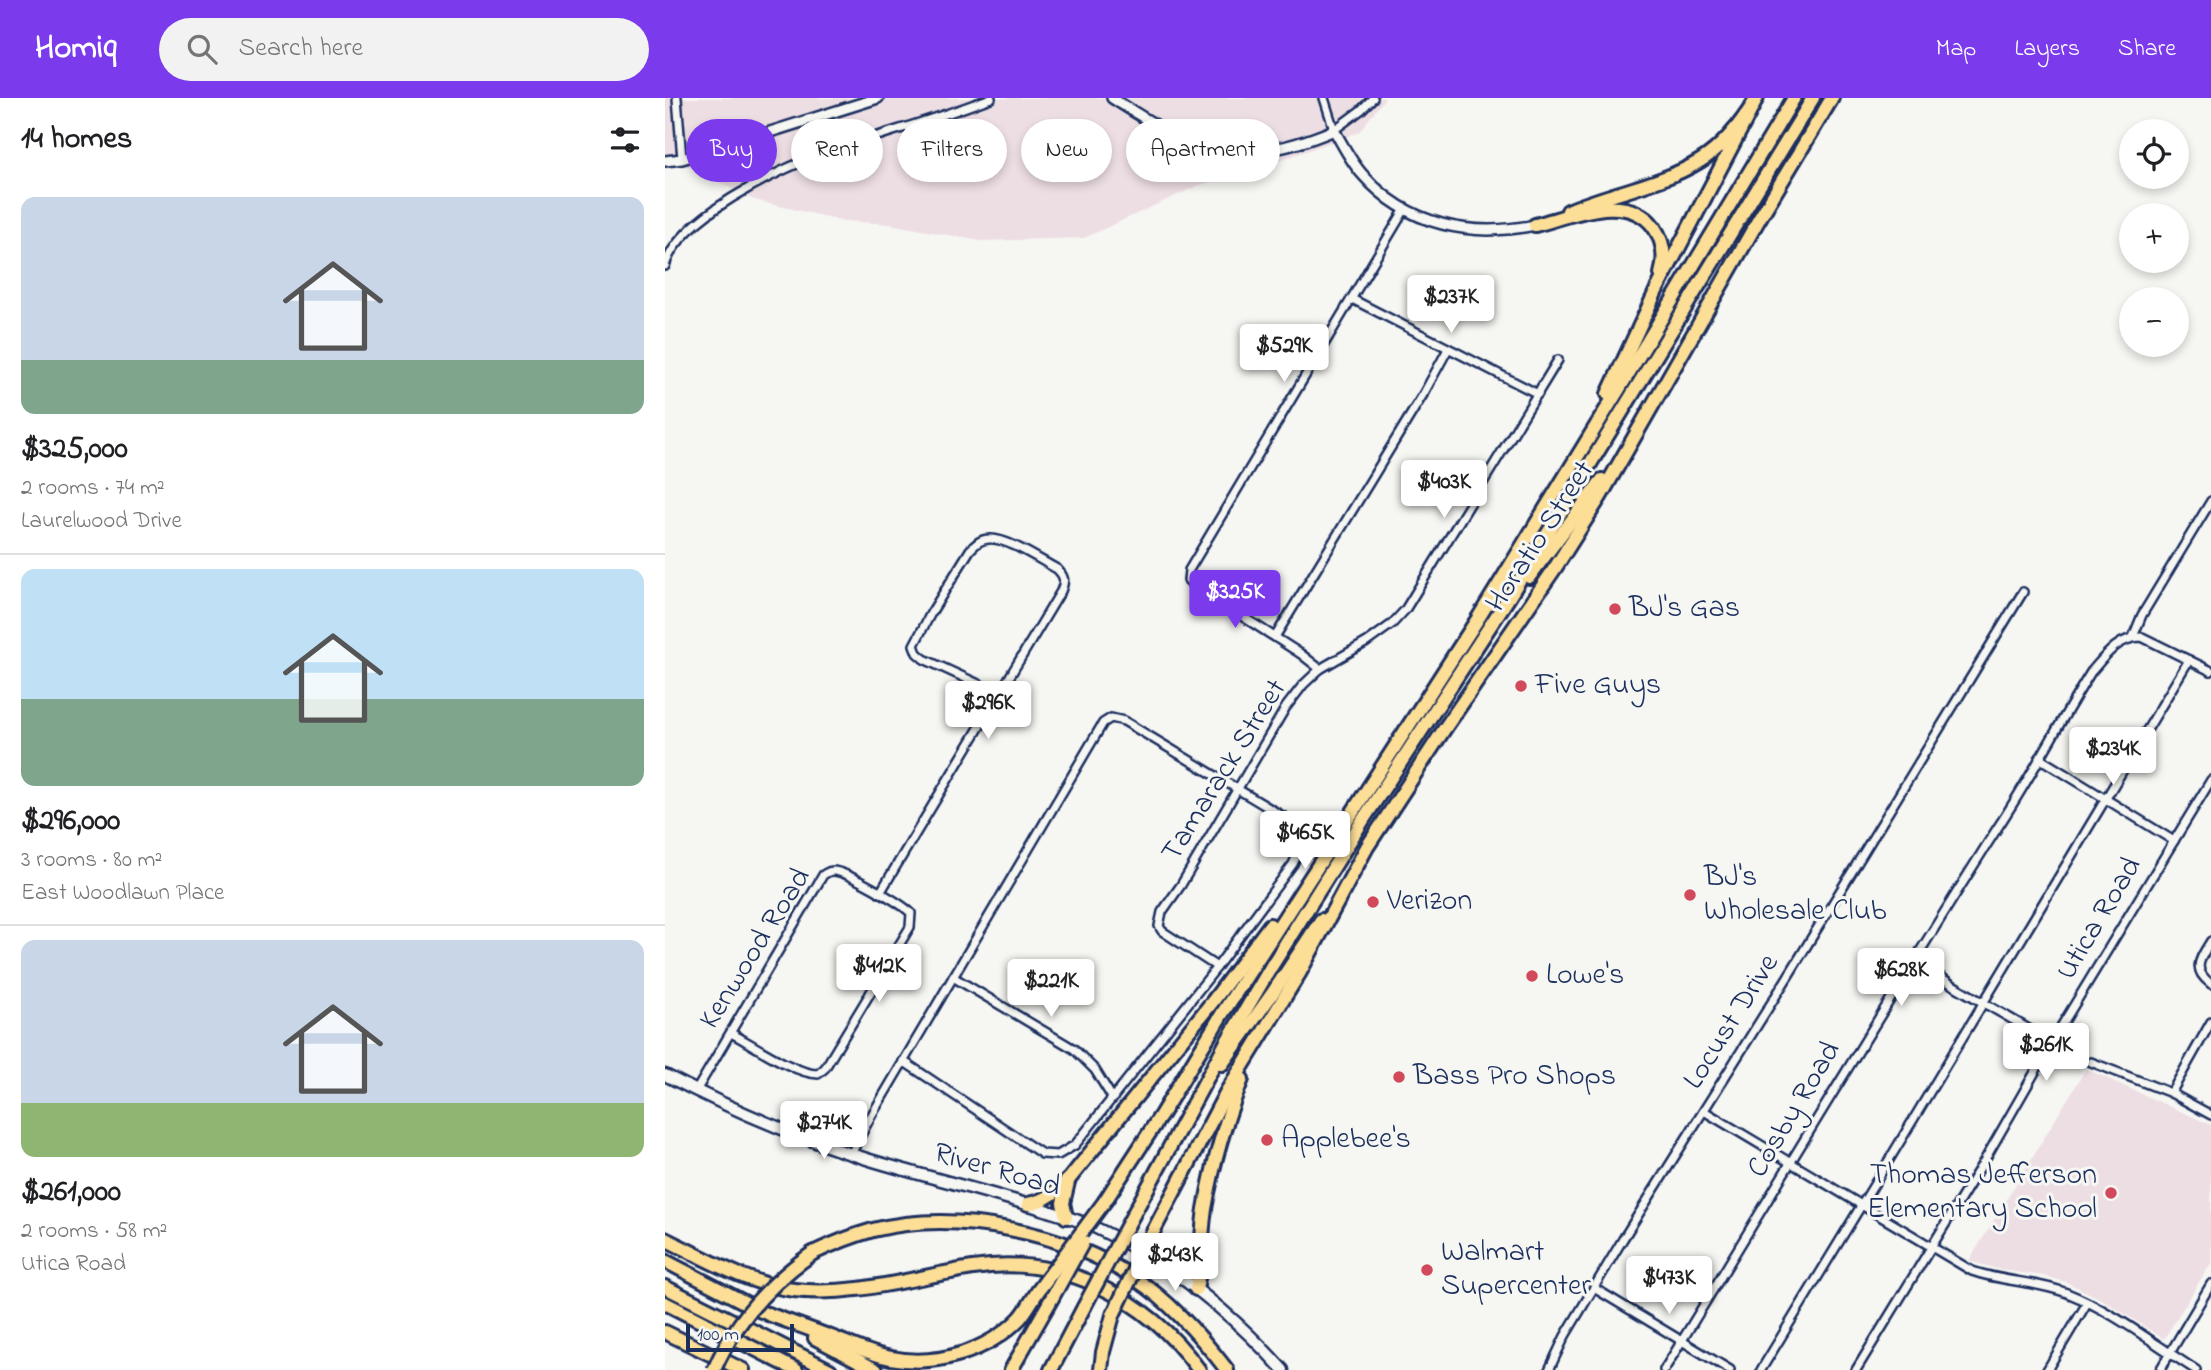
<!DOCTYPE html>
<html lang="en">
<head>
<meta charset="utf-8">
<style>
  :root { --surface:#fff; --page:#f2f2f2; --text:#202124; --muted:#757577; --line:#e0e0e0; --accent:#7c3aed }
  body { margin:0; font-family:"Indie Flower",sans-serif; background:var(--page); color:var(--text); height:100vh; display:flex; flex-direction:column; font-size:26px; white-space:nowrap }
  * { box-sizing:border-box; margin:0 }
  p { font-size:23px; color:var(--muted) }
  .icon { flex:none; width:38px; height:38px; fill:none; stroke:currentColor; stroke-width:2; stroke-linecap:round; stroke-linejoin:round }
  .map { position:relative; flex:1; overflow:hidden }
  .sheet { display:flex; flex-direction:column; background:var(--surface); width:665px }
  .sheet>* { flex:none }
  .hud { position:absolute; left:21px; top:21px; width:665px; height:63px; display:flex; gap:14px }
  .tools { position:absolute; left:1454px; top:21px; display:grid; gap:14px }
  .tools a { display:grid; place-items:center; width:70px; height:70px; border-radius:50%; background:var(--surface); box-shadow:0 4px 10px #0003; font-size:35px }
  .scale { position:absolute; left:21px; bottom:18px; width:108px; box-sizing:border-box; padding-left:7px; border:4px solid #1b2f5e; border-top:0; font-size:19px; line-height:24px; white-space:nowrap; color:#1b2f5e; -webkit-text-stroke:5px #f6f6f2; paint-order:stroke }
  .price { position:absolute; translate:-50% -60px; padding:0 16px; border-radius:7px; background:#fff; color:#222; font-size:23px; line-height:46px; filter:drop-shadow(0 2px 4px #0008) }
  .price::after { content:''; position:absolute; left:50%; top:42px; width:21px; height:16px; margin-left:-10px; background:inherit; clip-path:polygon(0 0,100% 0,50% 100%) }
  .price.on { background:var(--accent); color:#fff }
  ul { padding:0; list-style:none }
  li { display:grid; align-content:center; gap:14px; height:371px; padding:0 21px }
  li+li { border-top:2px solid var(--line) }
  li span { display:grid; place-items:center; height:217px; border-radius:14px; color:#555 }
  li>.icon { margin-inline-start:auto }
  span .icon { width:126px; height:126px; fill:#fffc; stroke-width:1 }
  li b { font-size:30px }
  h2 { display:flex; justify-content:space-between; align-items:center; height:84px; padding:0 21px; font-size:30px }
  .tag { padding:0 24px; border-radius:32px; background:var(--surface); box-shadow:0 4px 10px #0003; font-size:24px; line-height:63px }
  .tag.on { background:var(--accent); color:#fff }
  header { display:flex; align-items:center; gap:42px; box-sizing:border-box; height:98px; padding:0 35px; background:var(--accent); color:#fff }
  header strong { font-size:33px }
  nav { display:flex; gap:38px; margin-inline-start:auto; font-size:24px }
  .search { width:490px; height:63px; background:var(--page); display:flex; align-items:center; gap:18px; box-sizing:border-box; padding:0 24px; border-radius:38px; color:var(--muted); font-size:26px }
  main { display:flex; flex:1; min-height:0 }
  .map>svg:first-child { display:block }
</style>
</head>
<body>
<header>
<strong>Homiq</strong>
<div class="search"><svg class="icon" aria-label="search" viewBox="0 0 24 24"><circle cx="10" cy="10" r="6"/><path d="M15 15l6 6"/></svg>Search here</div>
<nav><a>Map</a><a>Layers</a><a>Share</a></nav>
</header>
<main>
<section class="sheet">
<h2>14 homes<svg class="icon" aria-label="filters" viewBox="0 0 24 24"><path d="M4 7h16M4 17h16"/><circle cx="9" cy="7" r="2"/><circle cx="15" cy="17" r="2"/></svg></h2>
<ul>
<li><span style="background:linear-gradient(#c9d6e8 75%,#7fa58c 0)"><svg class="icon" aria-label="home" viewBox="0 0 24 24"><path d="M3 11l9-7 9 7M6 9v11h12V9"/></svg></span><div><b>$325,000</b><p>2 rooms · 74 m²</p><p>Laurelwood Drive</p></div></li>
<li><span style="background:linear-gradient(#bfe0f5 60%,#7fa58c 0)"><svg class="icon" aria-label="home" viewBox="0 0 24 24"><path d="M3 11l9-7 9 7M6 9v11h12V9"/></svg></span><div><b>$296,000</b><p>3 rooms · 80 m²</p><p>East Woodlawn Place</p></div></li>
<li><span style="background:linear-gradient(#c9d6e8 75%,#8fb573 0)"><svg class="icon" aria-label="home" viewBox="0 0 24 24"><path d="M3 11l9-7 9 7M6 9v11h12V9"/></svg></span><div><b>$261,000</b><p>2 rooms · 58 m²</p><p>Utica Road</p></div></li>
</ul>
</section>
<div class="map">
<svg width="1546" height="1272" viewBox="0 0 1546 1272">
  <rect width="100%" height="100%" fill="#f6f6f2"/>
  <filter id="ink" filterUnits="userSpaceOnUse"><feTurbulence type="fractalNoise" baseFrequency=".0143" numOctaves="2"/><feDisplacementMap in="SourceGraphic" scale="14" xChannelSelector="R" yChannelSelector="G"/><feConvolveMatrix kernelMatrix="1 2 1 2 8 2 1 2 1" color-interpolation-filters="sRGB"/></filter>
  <g filter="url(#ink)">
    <g fill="#eddee4">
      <path d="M0,0H720L694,34L605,66L532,88L419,140L315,143L225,126L179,123L89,102L0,56Z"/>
      <path d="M1421,971L1546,1027V1165L1499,1241L1440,1203L1401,1184L1379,1178L1336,1172L1304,1163Z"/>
    </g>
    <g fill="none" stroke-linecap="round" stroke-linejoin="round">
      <g stroke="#1b2f5e" stroke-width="12">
        <g id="minor">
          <path d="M12,0L17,61"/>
          <path d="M659,0L669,32L696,12L708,0"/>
          <path d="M0,168C14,119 112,73 158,55C178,48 199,42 219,36C255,25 291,13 326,0"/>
          <path d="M687,201L873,296"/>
          <path d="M610,539L759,295L783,251"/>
          <path d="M1468,539L1477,517L1546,403"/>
          <path d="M655,571L636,556L527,486L523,482L524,472L740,111"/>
          <path d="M1374,660L1509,743"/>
          <path d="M215,795L396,493C400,483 400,479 392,471C375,462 341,439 324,441C315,441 310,447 305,452L266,515L249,547L252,555L259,561L335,596"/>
          <path d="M1546,843C1535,861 1526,871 1546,886"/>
          <path d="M1250,861L1286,886L1388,945"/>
          <path d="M552,869L497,833L494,828L497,814L516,787L621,609L638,587L655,571L702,544L727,526L740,512L893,262"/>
          <path d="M288,879L409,951L430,972L448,1001"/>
          <path d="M1426,964L1506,995L1546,1017"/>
          <path d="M31,993L158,777C163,774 163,773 168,773C181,773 236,805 246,815L245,829L160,970L153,976C130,976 87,946 66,935"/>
          <path d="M1506,995L1546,924"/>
          <path d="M1039,1013L1307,1173C1338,1184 1371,1183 1402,1195C1448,1213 1489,1246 1531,1272"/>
          <path d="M186,1056L205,1020L438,625L446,620L459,623L619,719C634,733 638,747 628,766L552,869L410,1047L393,1057L377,1056L238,963"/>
          <path d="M929,1190L1065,1272"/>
          <path d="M884,1272L900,1238L958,1141L1122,880L1358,494"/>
          <path d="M999,1272C1110,1091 1219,908 1333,729C1366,679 1394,625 1426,574C1440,558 1453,539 1477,539L1546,573"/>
          <path d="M1096,1272L1224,1062L1524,562"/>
          <path d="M1191,1272L1319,1063L1397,927L1546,682"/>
          <path d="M1382,1272L1422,1205"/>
          <path d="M1495,1272L1546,1186"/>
        </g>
      </g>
      <g stroke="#1b2f5e" stroke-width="14">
        <g id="tertiary">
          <path d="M447,0C471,15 496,32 522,43C572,64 622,52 669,32C678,47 686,64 698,77C743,128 806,140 870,127"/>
          <path d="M0,63L17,61L67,46L213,0"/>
        </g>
      </g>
      <g stroke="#1b2f5e" stroke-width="15">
        <path id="secondary" d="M0,977C66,1011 134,1041 205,1062C261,1079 318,1092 374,1110C392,1116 411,1121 429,1129C501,1162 565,1213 618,1272"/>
      </g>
      <g stroke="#1b2f5e" stroke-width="18">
        <path id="trunk" d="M903,113C945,95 996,87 1035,63C1058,49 1078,23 1092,0"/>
      </g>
      <g stroke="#1b2f5e" stroke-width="18">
        <g id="motorway">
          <path d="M870,127C906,118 962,92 989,129C999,144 1001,159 996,176"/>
          <path d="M943,296L991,193L1089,6"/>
          <path d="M864,479L937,382"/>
          <path d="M557,966L607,896L656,822"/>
          <path d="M440,1103L496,1017L557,916L814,519L960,281L1129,0"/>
          <path d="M363,1106C381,1103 392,1093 405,1080L548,903L605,827"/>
          <path d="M468,1117L561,945L606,869L698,722L844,499L1148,0"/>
          <path d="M401,1119L398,1105L403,1084"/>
          <path d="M489,1132L561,995L635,874L702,749L780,630L890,470L935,399L1094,121L1167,0"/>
          <path d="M0,1141C41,1161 83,1186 129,1192C189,1199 249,1179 308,1170C398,1156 482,1200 534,1272"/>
          <path d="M148,1155C167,1146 187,1138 208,1132C292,1111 401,1134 472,1182C506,1204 538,1241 562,1272"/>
          <path d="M0,1163L96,1213"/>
          <path d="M0,1189L165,1272"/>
          <path d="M531,1191C537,1165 536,1137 540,1111C548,1065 560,1023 577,981"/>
          <path d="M0,1205L131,1272"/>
          <path d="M103,1216C127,1225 151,1233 174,1242C191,1249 208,1257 226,1260C271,1269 322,1254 355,1220C362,1212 367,1202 373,1193"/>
          <path d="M0,1234L78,1272"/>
          <path d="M150,1240L211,1272"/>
          <path d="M346,1272L387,1200"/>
          <path d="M386,1272L419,1209"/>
          <path d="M436,1272L438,1254L448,1217"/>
        </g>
      </g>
      <use href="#minor" stroke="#f6f6f2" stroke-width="7"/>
      <use href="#tertiary" stroke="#f6f6f2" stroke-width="9"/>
      <use href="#secondary" stroke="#f6f6f2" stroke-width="10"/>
      <use href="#trunk" stroke="#fdde96" stroke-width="12"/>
      <use href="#motorway" stroke="#fdde96" stroke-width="12"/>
      <g stroke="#1b2f5e" stroke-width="18" stroke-linecap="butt">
        <g id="motorway-bridge">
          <path d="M373,1193L440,1103"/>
          <path d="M387,1200L418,1144"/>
          <path d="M419,1209L468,1117"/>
          <path d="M448,1217L489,1132"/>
          <path d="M49,1272C70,1223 105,1185 148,1155"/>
        </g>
      </g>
      <use href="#motorway-bridge" stroke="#fdde96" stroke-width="12"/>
    </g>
  </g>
  <g fill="#d1495b" stroke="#f6f6f2" stroke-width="2.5">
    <circle cx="950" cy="511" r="7"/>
    <circle cx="856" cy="588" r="7"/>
    <circle cx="1025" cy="797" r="7"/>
    <circle cx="708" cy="804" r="7"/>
    <circle cx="867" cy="878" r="7"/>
    <circle cx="734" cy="979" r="7"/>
    <circle cx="602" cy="1042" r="7"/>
    <circle cx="1446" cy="1095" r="7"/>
    <circle cx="762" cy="1172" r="7"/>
  </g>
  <g text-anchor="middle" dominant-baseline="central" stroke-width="6" stroke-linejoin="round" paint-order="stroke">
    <g font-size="30" fill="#1b2f5e" stroke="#f6f6f2">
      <text transform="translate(876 439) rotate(-57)">Horatio Street</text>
      <text transform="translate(560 673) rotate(-58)">Tamarack Street</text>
      <text transform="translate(1435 821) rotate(-59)">Utica Road</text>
      <text transform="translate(91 851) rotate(-58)">Kenwood Road</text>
      <text transform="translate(1067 924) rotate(-58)">Locust Drive</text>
      <text transform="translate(1130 1012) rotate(-59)">Cosby Road</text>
      <text transform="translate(332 1073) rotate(16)">River Road</text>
    </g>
    <g font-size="30" fill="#1b2f5e" stroke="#f6f6f2" text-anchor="start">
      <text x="964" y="511">BJ's Gas</text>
      <text x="870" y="588">Five Guys</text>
      <text x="1039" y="780">BJ's<tspan x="1039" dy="34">Wholesale Club</tspan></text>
      <text x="722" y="804">Verizon</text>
      <text x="881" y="878">Lowe's</text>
      <text x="748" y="979">Bass Pro Shops</text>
      <text x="616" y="1042">Applebee's</text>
      <text x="1432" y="1078" text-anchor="end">Thomas Jefferson<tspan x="1432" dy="34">Elementary School</tspan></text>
      <text x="776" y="1155">Walmart<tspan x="776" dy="34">Supercenter</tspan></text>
    </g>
  </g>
</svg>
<div class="tools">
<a><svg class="icon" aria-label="locate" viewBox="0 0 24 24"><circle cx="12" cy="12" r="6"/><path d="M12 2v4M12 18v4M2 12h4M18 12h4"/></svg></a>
<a>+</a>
<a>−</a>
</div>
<div class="scale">100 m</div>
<b class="price" style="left:786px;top:237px">$237K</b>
<b class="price" style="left:619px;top:286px">$529K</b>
<b class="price" style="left:779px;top:422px">$403K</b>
<b class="price on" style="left:570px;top:532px">$325K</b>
<b class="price" style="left:323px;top:643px">$296K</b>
<b class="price" style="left:1448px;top:689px">$234K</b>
<b class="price" style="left:640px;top:773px">$465K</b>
<b class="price" style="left:214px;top:906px">$412K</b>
<b class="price" style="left:1236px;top:910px">$628K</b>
<b class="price" style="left:386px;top:921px">$221K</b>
<b class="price" style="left:1381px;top:985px">$261K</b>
<b class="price" style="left:159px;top:1063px">$274K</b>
<b class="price" style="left:510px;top:1195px">$243K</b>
<b class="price" style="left:1004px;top:1218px">$473K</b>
<div class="hud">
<a class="tag on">Buy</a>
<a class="tag">Rent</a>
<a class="tag">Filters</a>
<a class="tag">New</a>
<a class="tag">Apartment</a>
</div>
</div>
</main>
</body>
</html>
